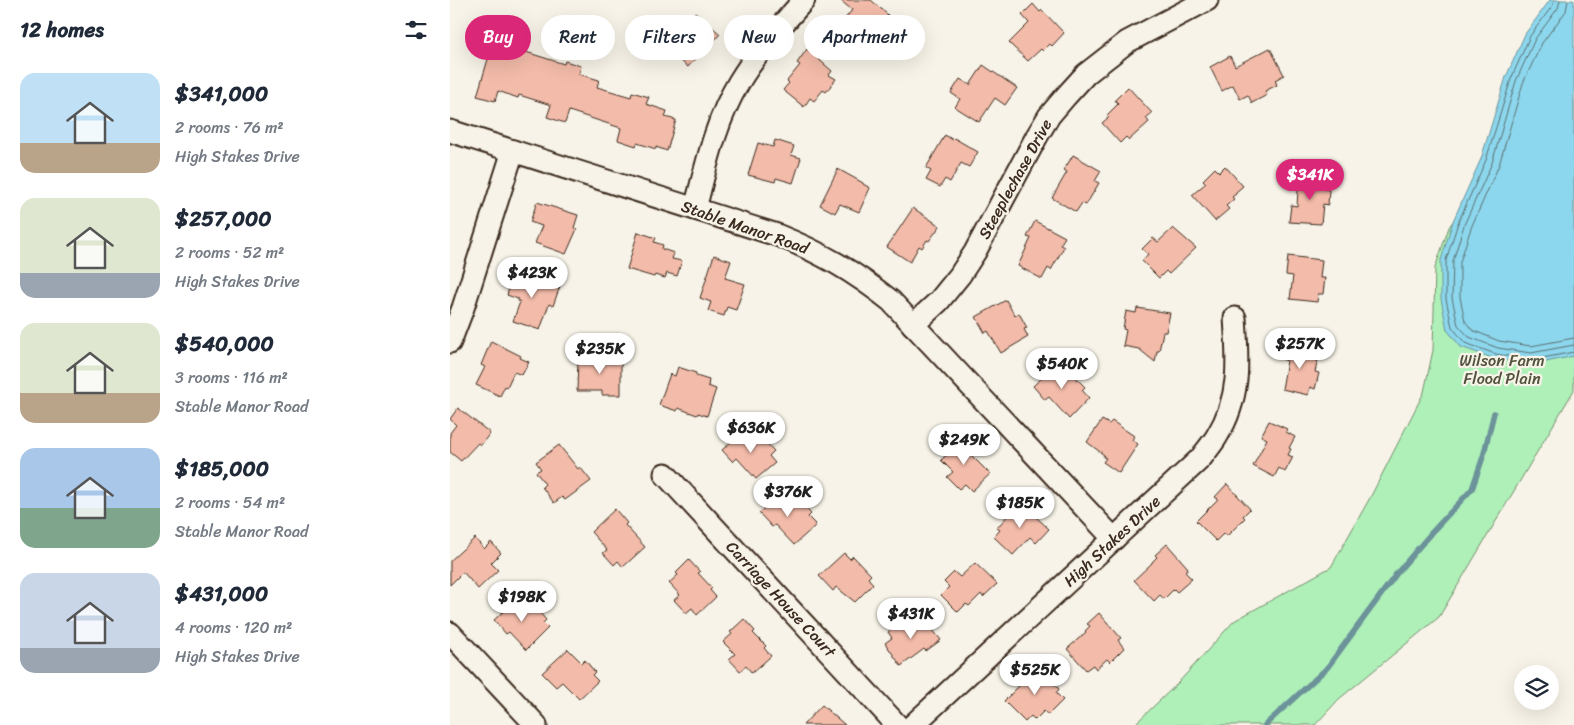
<!DOCTYPE html>
<html lang="en">
<head>
<meta charset="utf-8">
<style>
  :root { --surface:#fff; --page:#f2f2f3; --text:#1f2937; --muted:#747a83; --accent:#db2777 }
  body { margin:0; font-family:Sriracha,sans-serif; background:var(--page); color:var(--text); height:100vh; display:flex; flex-direction:column; font-size:19px; white-space:nowrap }
  * { box-sizing:border-box; margin:0 }
  p { font-size:16px; color:var(--muted) }
  .icon { flex:none; width:28px; height:28px; fill:none; stroke:currentColor; stroke-width:2; stroke-linecap:round; stroke-linejoin:round }
  .map { position:relative; flex:1; overflow:hidden }
  .side { display:flex; flex-direction:column; background:var(--surface); width:450px }
  .side>* { flex:none }
  .top-card { position:absolute; left:15px; top:15px; width:475px; height:45px; display:flex; gap:10px }
  .fabs { position:absolute; left:1064px; top:665px; display:grid; gap:10px }
  .fabs a { display:grid; place-items:center; width:45px; height:45px; border-radius:50%; background:var(--surface); box-shadow:0 5px 20px #0002; font-size:25px }
  .price { position:absolute; translate:-50% -42px; padding:0 11px; border-radius:18px; background:#fff; color:#222; font-size:16px; line-height:32px; filter:drop-shadow(0 1px 2px #0008) }
  .price::after { content:''; position:absolute; left:50%; top:30px; width:15px; height:11px; margin-left:-8px; background:inherit; clip-path:polygon(0 0,100% 0,50% 100%) }
  .price.on { background:var(--accent); color:#fff }
  ul { padding:0; list-style:none }
  li { display:flex; align-items:center; gap:15px; height:125px; padding:0 20px }
  li span { display:grid; place-items:center; flex:none; width:140px; height:100px; border-radius:15px; color:#555 }
  li>.icon { margin-inline-start:auto }
  span .icon { width:60px; height:60px; fill:#fffc; stroke-width:1 }
  li b { font-size:21px }
  h2 { display:flex; justify-content:space-between; align-items:center; height:60px; padding:0 20px; font-size:21px }
  .chip { padding:0 18px; border-radius:22px; background:var(--surface); box-shadow:0 5px 20px #0002; font-size:18px; line-height:45px }
  .chip.on { background:var(--accent); color:#fff }
  main { display:flex; flex:1; min-height:0 }
  .map>svg:first-child { display:block }
</style>
</head>
<body>
<main>
<section class="side">
<h2>12 homes<svg class="icon" aria-label="filters" viewBox="0 0 24 24"><path d="M4 7h16M4 17h16"/><circle cx="9" cy="7" r="2"/><circle cx="15" cy="17" r="2"/></svg></h2>
<ul>
<li><span style="background:linear-gradient(#bfe0f5 70%,#b9a48a 0)"><svg class="icon" aria-label="home" viewBox="0 0 24 24"><path d="M3 11l9-7 9 7M6 9v11h12V9"/></svg></span><div><b>$341,000</b><p>2 rooms · 76 m²</p><p>High Stakes Drive</p></div></li>
<li><span style="background:linear-gradient(#dfe7d0 75%,#9aa5b1 0)"><svg class="icon" aria-label="home" viewBox="0 0 24 24"><path d="M3 11l9-7 9 7M6 9v11h12V9"/></svg></span><div><b>$257,000</b><p>2 rooms · 52 m²</p><p>High Stakes Drive</p></div></li>
<li><span style="background:linear-gradient(#dfe7d0 70%,#b9a48a 0)"><svg class="icon" aria-label="home" viewBox="0 0 24 24"><path d="M3 11l9-7 9 7M6 9v11h12V9"/></svg></span><div><b>$540,000</b><p>3 rooms · 116 m²</p><p>Stable Manor Road</p></div></li>
<li><span style="background:linear-gradient(#a9c7e8 60%,#7fa58c 0)"><svg class="icon" aria-label="home" viewBox="0 0 24 24"><path d="M3 11l9-7 9 7M6 9v11h12V9"/></svg></span><div><b>$185,000</b><p>2 rooms · 54 m²</p><p>Stable Manor Road</p></div></li>
<li><span style="background:linear-gradient(#c9d6e8 75%,#9aa5b1 0)"><svg class="icon" aria-label="home" viewBox="0 0 24 24"><path d="M3 11l9-7 9 7M6 9v11h12V9"/></svg></span><div><b>$431,000</b><p>4 rooms · 120 m²</p><p>High Stakes Drive</p></div></li>
</ul>
</section>
<div class="map">
<svg width="1124" height="725" viewBox="0 0 1124 725">
  <rect width="100%" height="100%" fill="#f7f3e8"/>
  <filter id="ink" filterUnits="userSpaceOnUse"><feTurbulence type="fractalNoise" baseFrequency=".02" numOctaves="2"/><feDisplacementMap in="SourceGraphic" scale="10" xChannelSelector="R" yChannelSelector="G"/><feConvolveMatrix kernelMatrix="1 2 1 2 8 2 1 2 1" color-interpolation-filters="sRGB"/></filter>
  <g filter="url(#ink)">
    <path fill="#aef0b8" stroke="#748d6b" d="M1124,100V390L989,617L889,699L865,725H684L728,683L784,621L881,567L921,496L974,392L983,350L985,268L999,227L1025,189Z"/>
    <path fill="#8cd7ed" stroke="#6c929a" d="M1100,0H1124V356L1082,365L1045,359L1011,347L997,330L991,299V260L1003,221L1031,159L1056,77L1075,34Z"/>
    <g fill="none" stroke-linecap="round" stroke-linejoin="round">
      <g stroke="#5b6f71" stroke-width="1">
        <path d="M1104,0L1103,5L1080,36L1061,79L1036,160L1008,223L996,260V299L1002,327L1015,343L1046,354L1082,360L1124,352"/>
        <path d="M1110,0L1108,8L1085,39L1066,81L1042,163L1014,225L1003,261L1002,298L1008,325L1019,337L1048,348L1081,353L1124,345"/>
        <path d="M1118,0L1116,11L1092,43L1073,83L1049,165L1021,228L1010,262V297L1015,321L1022,330L1049,341L1081,346L1124,338"/>
      </g>
      <path stroke="#6c929a" stroke-width="5.5" d="M815,725L877,668L947,573L982,532L1022,489L1033,457L1044,413"/>
    </g>
    <g fill="#f3bba9" stroke="#3b2a1e">
      <path d="M390,0H421L438,15L426,28L432,33L422,46L415,41L406,52L384,35L390,27L389,26L402,10Z"/>
      <path d="M583,4L590,12L592,10L614,33L602,46L600,44L593,51L591,49L578,61L559,43L579,23L572,15Z"/>
      <path d="M245,12L270,34L259,46L257,45L238,67L216,48L222,40L219,37L229,25L232,27Z"/>
      <path d="M44,39L61,44L60,47L114,64L115,61L131,66L129,74L149,80L147,87L181,97L182,92L199,97L196,104L217,111L215,117L226,120L217,151L206,147V149L187,143L186,146L168,140L171,128L119,111L115,123L97,117L101,105L69,95L68,98L48,91L45,101L27,96Z"/>
      <path d="M820,48L834,75L825,80L827,85L815,91L817,95L802,103L798,95L790,99L783,85L772,91L760,67L780,56L785,66Z"/>
      <path d="M357,49L382,71L379,75L386,79L376,92L373,90L364,101L360,98L354,107L333,90L339,83L337,81L350,65L347,63Z"/>
      <path d="M533,65L567,88L555,105L545,98L529,122L505,107L510,99L501,93L510,79L520,85Z"/>
      <path d="M678,87L702,113L696,118L699,122L679,140L676,137L670,143L652,123L659,117L657,115L668,104L665,100Z"/>
      <path d="M495,135L503,140L504,138L528,152L519,167L511,163L500,182L495,179L490,187L476,180L481,171L476,168Z"/>
      <path d="M325,140L344,146L341,155L351,158L343,183L326,178L325,182L298,175L308,143L323,147Z"/>
      <path d="M623,155L651,171L645,181L649,183L636,205L632,203L626,212L602,198L617,172L614,170Z"/>
      <path d="M775,166L793,186L786,192V194L782,197L784,199L776,206L779,209L765,221L742,195L756,183L753,180L765,168L769,172Z"/>
      <path d="M388,169L413,183V184L420,188L409,212L390,204L385,213L370,205Z"/>
      <path d="M849,175L876,178L875,189L879,190L878,205L873,204L871,224L839,222L841,205L847,206Z"/>
      <path d="M87,202L128,215L124,228L127,229L116,254L85,243L92,226L80,222Z"/>
      <path d="M463,208L490,226L479,241L477,240L472,248L469,246L460,262L437,247Z"/>
      <path d="M585,221L615,237L610,245L614,247L601,270L598,268L592,279L568,266L581,238L577,237Z"/>
      <path d="M723,228L746,248L719,274L716,271L709,278L692,261L698,254L692,249L703,238L708,242Z"/>
      <path d="M188,232L206,238L204,242L213,245L212,249L224,253L222,259L232,261L227,276L217,273L215,278L205,275L204,277L177,269Z"/>
      <path d="M264,255L281,261L275,278L295,284L286,310L277,307L274,316L258,311L261,302L250,298Z"/>
      <path d="M838,256L872,260L870,278H875L873,294H868L867,302L840,299L843,276L836,275Z"/>
      <path d="M64,272L110,286L103,306L99,304L90,330L63,321L70,302L68,301V299L57,295Z"/>
      <path d="M556,300L565,316L569,313L577,328L574,329L578,337L551,353L538,331L535,333L526,317Z"/>
      <path d="M687,308L720,313L716,332H713L709,351H707L705,362L689,349L673,346L676,330L673,329L676,311L686,313Z"/>
      <path d="M41,341L71,356L70,358L79,362L72,375L64,372L57,387L55,386L50,396L26,385L35,367L31,365Z"/>
      <path d="M836,345L869,355L865,372L869,373L865,389L860,387L858,395L832,389L837,361L832,359Z"/>
      <path d="M136,355L153,356V360H171V395H152V391H127L128,359L136,360Z"/>
      <path d="M607,364L614,372L617,369L635,387L632,390L639,398L619,419L599,397L595,400L583,386Z"/>
      <path d="M228,367L246,373V376L259,380L258,386L266,389L257,416L248,413L247,415L228,408L227,411L209,405L220,374L225,376Z"/>
      <path d="M8,408L40,433L31,445L28,443L11,461L0,452V433L6,425L0,419Z"/>
      <path d="M652,420L659,424L662,421L684,436L682,440L688,444L669,473L653,462L656,458L653,457L654,455L637,442Z"/>
      <path d="M819,421L837,429L836,432L845,437L839,448L841,449L838,455L843,457L835,472L829,468L824,477L803,466L817,439L811,436Z"/>
      <path d="M296,432L307,443L312,438L324,451L319,456L325,463L306,479L287,458L283,462L272,450L282,441L284,442Z"/>
      <path d="M511,436L524,449L519,453L540,474L522,491L515,484L509,489L497,477L503,472L491,460L500,452L498,450L500,446Z"/>
      <path d="M109,445L128,469L130,467L141,481L115,500L112,497L104,503L92,487L95,484L86,472L91,469L86,462Z"/>
      <path d="M777,484L800,509L793,516L795,518L777,536L774,533L766,541L746,521L768,499L765,497Z"/>
      <path d="M333,491L348,506L351,503L361,514L358,517L366,525L344,545L325,525L322,527L309,513Z"/>
      <path d="M573,505L599,529L586,543L580,537L563,555L544,537L550,530L547,528L565,507L568,510Z"/>
      <path d="M165,509L177,523L175,525L195,547L173,567L168,561L164,565L153,553L157,550L141,532Z"/>
      <path d="M25,538L34,549L41,542L51,553L41,563L48,570L28,589L13,572L0,585V561Z"/>
      <path d="M717,544L738,568L735,572L742,579L727,592L724,589L714,599L710,595L704,601L684,580L702,563V562L707,557L705,555Z"/>
      <path d="M394,553L400,559L403,556L421,575L418,578L423,584L405,602L386,587L383,591L369,576Z"/>
      <path d="M239,560L250,572L248,573L262,588L260,590L266,597L247,615L242,608L236,613L224,600L230,595L219,583L228,575L226,573Z"/>
      <path d="M525,563L547,584L533,597L531,594L519,606L516,604L508,612L491,595L499,587L494,582L504,572L510,577Z"/>
      <path d="M69,597L81,610L85,607L96,620L93,623L98,628L76,650L59,632L56,634L44,620Z"/>
      <path d="M649,613L671,638L668,640L674,648L660,662L657,659L646,669L643,665L636,670L617,649L636,632L635,631L640,626L637,624Z"/>
      <path d="M472,617L491,640L476,651L474,649L451,666L435,643L442,638L438,632L452,621L457,627Z"/>
      <path d="M294,619L305,631L303,633L316,646L314,648L321,656L302,673L296,666L290,671L279,659L285,654L273,642L282,634L280,632Z"/>
      <path d="M118,649L132,663L135,660L145,672L142,675L148,681L129,699L112,682L106,687L92,673Z"/>
      <path d="M587,664L609,689L606,693L613,700L598,715L594,711L585,720L581,716L575,722L554,701L577,678L575,677Z"/>
      <path d="M372,705L395,725H353Z"/>
    </g>
    <g fill="none" stroke-linecap="round" stroke-linejoin="round">
      <g stroke="#3b2a1e" stroke-width="25">
        <g id="minor">
          <path d="M0,131L327,235C372,253 403,271 441,301L664,539"/>
          <path d="M245,209C256,166 266,120 289,82C307,52 331,26 354,0"/>
          <path d="M463,325L489,301L510,275L525,252L587,136L599,116L616,96L636,74L677,42L757,0"/>
          <path d="M0,342L13,308L63,151"/>
          <path d="M215,474L447,725"/>
          <path d="M0,633L86,725"/>
          <path d="M463,725L751,458C756,451 763,443 767,436C791,397 788,361 785,318"/>
        </g>
      </g>
      <use href="#minor" stroke="#f7f3e8" stroke-width="21"/>
    </g>
  </g>
  <g text-anchor="middle" dominant-baseline="central" stroke-width="4.5" stroke-linejoin="round" paint-order="stroke">
    <g font-size="16" fill="#3b2a1e" stroke="#f7f3e8">
      <text transform="translate(565 179) rotate(-61)">Steeplechase Drive</text>
      <text transform="translate(295 227) rotate(19)">Stable Manor Road</text>
      <text transform="translate(662 541) rotate(-43)">High Stakes Drive</text>
      <text transform="translate(331 599) rotate(47)">Carriage House Court</text>
    </g>
    <g font-size="16" fill="#52523d" stroke="#f7f3e8">
      <text x="1052" y="360">Wilson Farm<tspan x="1052" dy="18">Flood Plain</tspan></text>
    </g>
  </g>
</svg>
<div class="fabs">
<a><svg class="icon" aria-label="layers" viewBox="0 0 24 24"><path d="M12 4l9 5-9 5-9-5zM3 14l9 5 9-5"/></svg></a>
</div>
<b class="price on" style="left:860px;top:201px">$341K</b>
<b class="price" style="left:82px;top:299px">$423K</b>
<b class="price" style="left:850px;top:370px">$257K</b>
<b class="price" style="left:150px;top:375px">$235K</b>
<b class="price" style="left:612px;top:390px">$540K</b>
<b class="price" style="left:301px;top:454px">$636K</b>
<b class="price" style="left:514px;top:466px">$249K</b>
<b class="price" style="left:338px;top:518px">$376K</b>
<b class="price" style="left:570px;top:529px">$185K</b>
<b class="price" style="left:72px;top:623px">$198K</b>
<b class="price" style="left:461px;top:640px">$431K</b>
<b class="price" style="left:585px;top:696px">$525K</b>
<div class="top-card">
<a class="chip on">Buy</a>
<a class="chip">Rent</a>
<a class="chip">Filters</a>
<a class="chip">New</a>
<a class="chip">Apartment</a>
</div>
</div>
</main>
</body>
</html>
